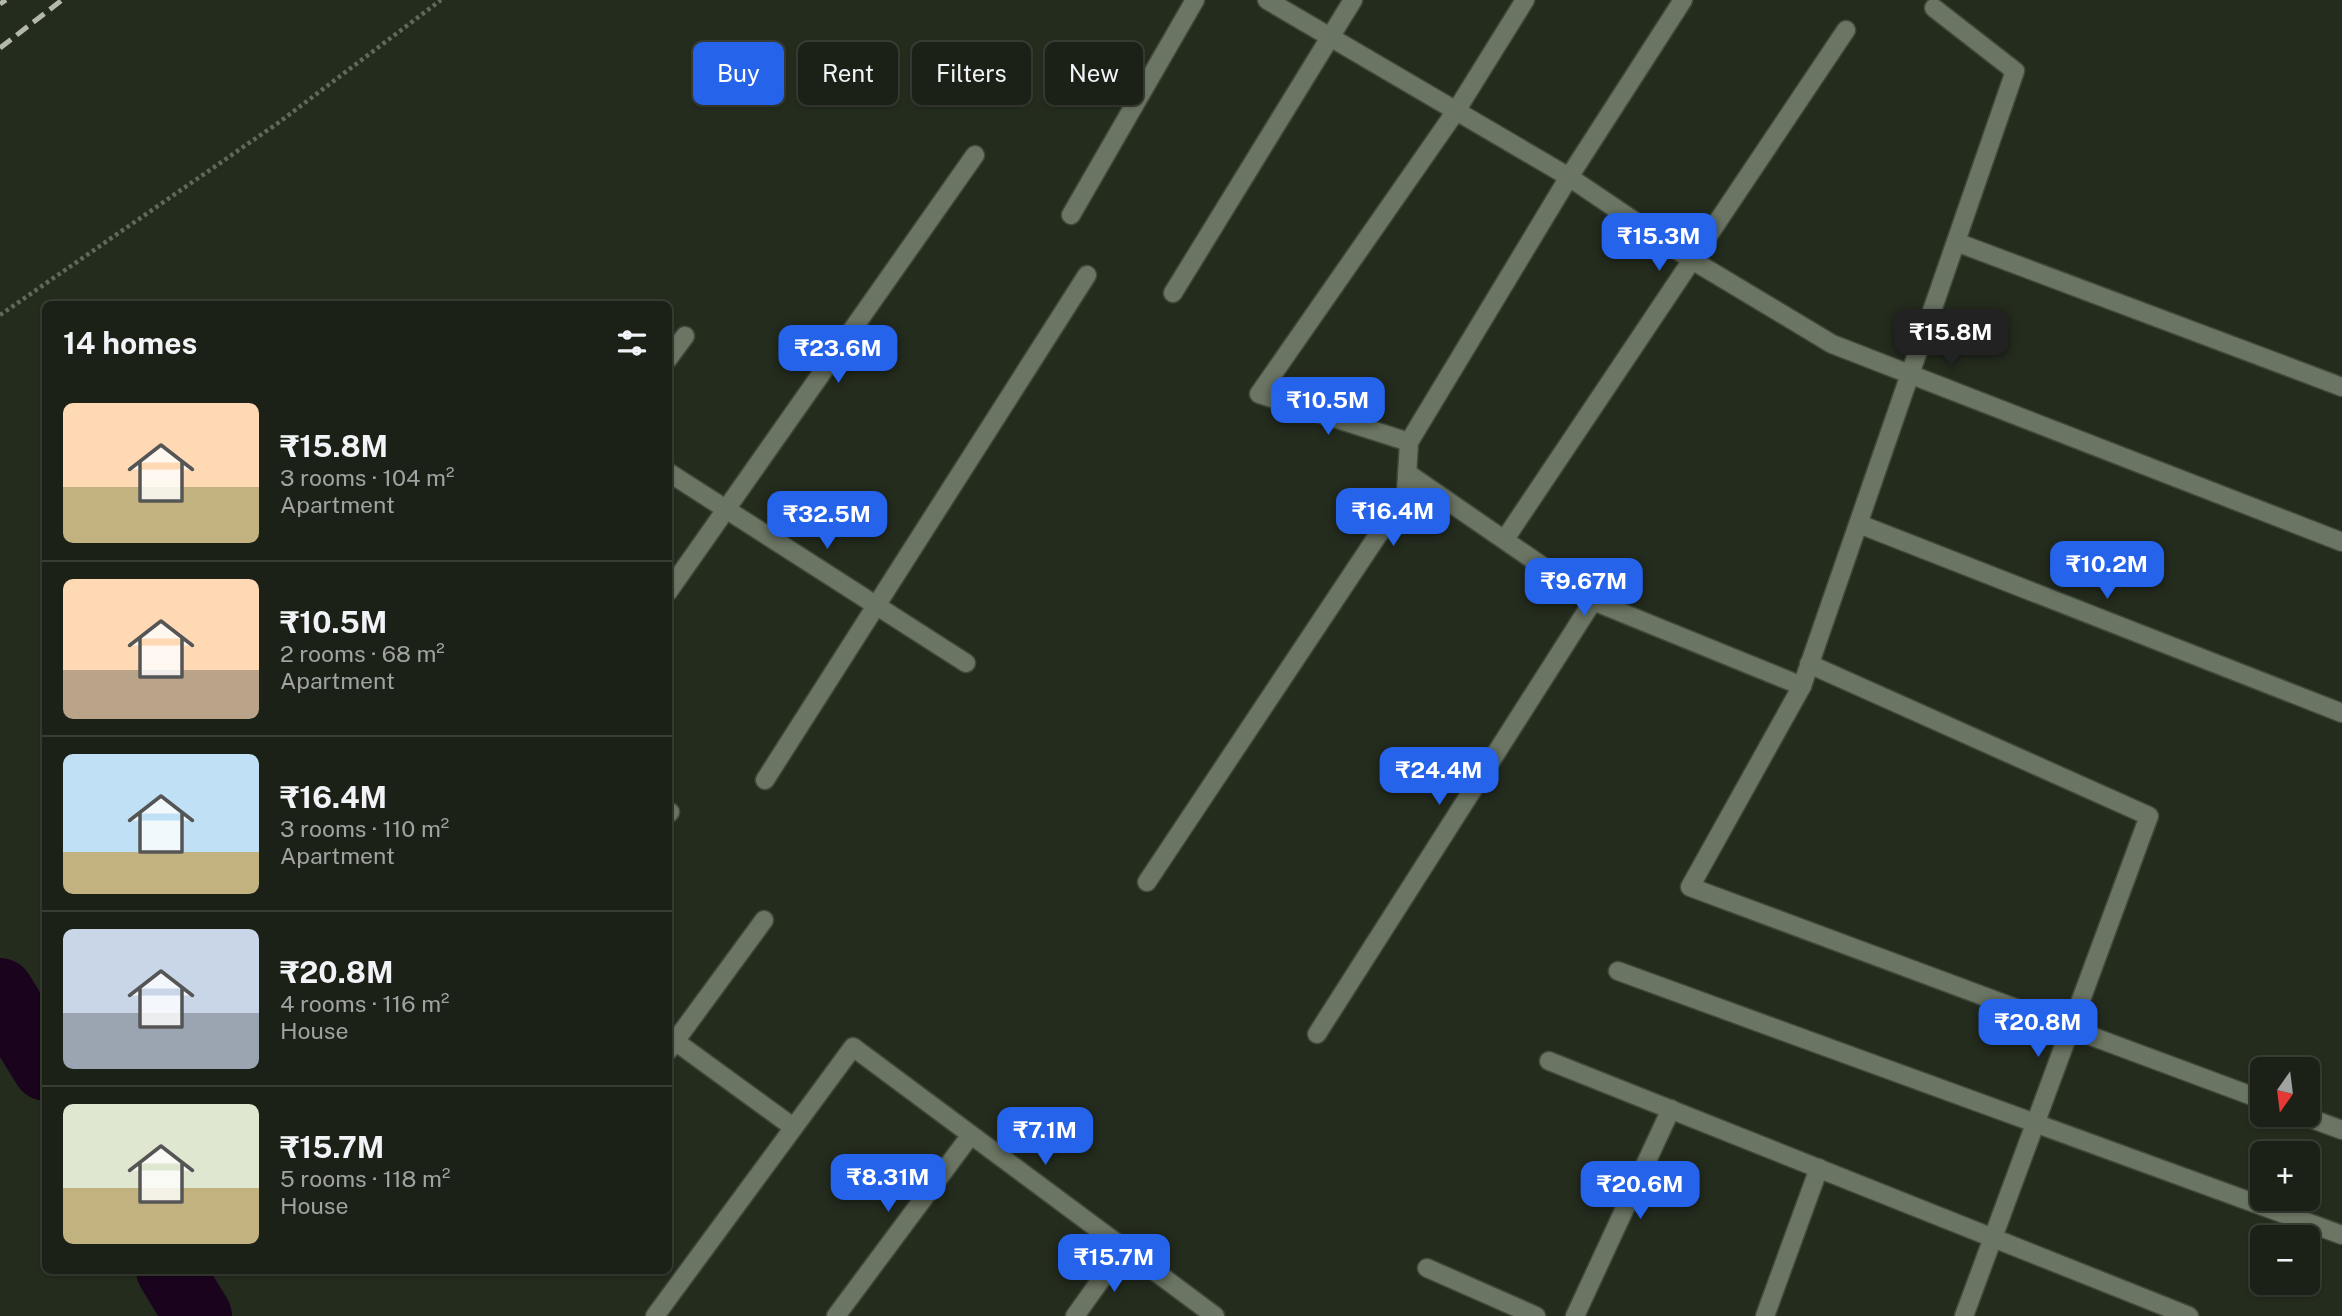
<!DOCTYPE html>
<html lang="en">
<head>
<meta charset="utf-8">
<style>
  :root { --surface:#1b2116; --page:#282e23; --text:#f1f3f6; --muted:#a0a3a1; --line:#393e35; --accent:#2563eb }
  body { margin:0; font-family:"Public Sans",sans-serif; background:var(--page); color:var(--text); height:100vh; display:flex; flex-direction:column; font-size:26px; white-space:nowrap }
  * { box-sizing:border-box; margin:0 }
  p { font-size:23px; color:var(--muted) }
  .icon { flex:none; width:38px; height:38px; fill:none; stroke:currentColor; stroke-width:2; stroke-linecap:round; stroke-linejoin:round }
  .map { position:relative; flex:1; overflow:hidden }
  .drawer { position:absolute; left:42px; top:301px; width:630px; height:973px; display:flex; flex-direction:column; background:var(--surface); border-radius:10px; box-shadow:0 2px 5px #0004,0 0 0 2px var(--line) }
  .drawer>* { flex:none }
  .guide { position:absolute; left:693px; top:42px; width:665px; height:63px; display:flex; gap:14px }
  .needle { width:46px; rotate:194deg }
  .controls { position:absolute; left:2250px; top:1057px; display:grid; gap:14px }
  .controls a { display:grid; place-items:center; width:70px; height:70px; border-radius:10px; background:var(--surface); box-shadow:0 2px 5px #0004,0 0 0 2px var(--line); font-size:35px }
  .price { position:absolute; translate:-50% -60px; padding:0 16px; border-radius:14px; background:var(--accent); color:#fff; font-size:23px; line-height:46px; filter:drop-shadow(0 2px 4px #0008) }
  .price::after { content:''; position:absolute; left:50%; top:42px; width:21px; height:16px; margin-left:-10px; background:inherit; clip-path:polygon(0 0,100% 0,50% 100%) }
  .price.selected { background:#222; color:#fff }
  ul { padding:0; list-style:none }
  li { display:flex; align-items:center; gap:21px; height:175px; padding:0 21px }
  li+li { border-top:2px solid var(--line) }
  li span { display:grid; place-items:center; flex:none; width:196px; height:140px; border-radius:10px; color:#555 }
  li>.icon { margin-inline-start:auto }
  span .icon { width:84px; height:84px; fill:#fffc; stroke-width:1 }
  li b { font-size:30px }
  h2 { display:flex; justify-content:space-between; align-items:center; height:84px; padding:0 21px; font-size:30px }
  .tag { padding:0 24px; border-radius:10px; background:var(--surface); box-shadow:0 2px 5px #0004,0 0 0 2px var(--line); font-size:24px; line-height:63px }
  .tag.selected { background:var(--accent); color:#fff }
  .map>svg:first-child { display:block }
</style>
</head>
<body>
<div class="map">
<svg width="2342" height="1316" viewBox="0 0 2342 1316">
  <rect width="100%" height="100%" fill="#242c1e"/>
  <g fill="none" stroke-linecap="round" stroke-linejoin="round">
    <g stroke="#1a031d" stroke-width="68">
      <path d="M0,992L46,1067"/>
      <path d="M170,1270L198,1316"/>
    </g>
    <g stroke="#41493c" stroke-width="21">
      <g id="minor">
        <path d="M1267,0L1569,177L1692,260L1832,344L2342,542"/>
        <path d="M1934,8L2015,71L1802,686L1690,887L2263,1100"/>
        <path d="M1071,215L1195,0"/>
        <path d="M1956,242L2342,387"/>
        <path d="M1173,293L1353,0"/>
        <path d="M668,359L685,336"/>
        <path d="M1409,442L1259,394L1456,111L1525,0"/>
        <path d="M668,472L966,663"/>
        <path d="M1407,473L1593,601L1802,686"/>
        <path d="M1859,524L2342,713"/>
        <path d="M1505,539L1846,30"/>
        <path d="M668,592L975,155"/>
        <path d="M1809,664L2149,816L1964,1316"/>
        <path d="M765,780L1087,275"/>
        <path d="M668,814L670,812"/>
        <path d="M1147,882L1406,493L1409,442L1569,177L1683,0"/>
        <path d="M1618,971L2342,1235"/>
        <path d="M1317,1034L1593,601"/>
        <path d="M668,1036L793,1127"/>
        <path d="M668,1051L764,920"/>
        <path d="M1549,1061L2189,1316"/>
        <path d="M2301,1115L2342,1130"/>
        <path d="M1427,1268L1536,1316"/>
        <path d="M655,1316L853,1047L1215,1316"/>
        <path d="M836,1316L970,1136"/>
        <path d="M1075,1316L1123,1249"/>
        <path d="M1575,1316L1671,1109"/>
        <path d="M1765,1316L1819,1168"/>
      </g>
    </g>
    <path stroke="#61695c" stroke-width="4.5" stroke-dasharray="3.5 3.5" stroke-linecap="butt" d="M0,315L278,123L441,0"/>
    <use href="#minor" stroke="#6b7563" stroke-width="18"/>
    <g stroke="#b3b9ae" stroke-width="5" stroke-dasharray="14 7" stroke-linecap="butt">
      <path d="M0,4L6,0"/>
      <path d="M0,48L62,0"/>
    </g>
  </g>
</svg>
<div class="controls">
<a><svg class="needle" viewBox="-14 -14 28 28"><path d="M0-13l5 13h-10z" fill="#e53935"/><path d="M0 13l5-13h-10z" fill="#a0a3a1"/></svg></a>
<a>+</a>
<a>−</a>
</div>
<b class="price" style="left:1659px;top:273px">₹15.3M</b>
<b class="price selected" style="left:1951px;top:369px">₹15.8M</b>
<b class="price" style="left:838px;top:385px">₹23.6M</b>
<b class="price" style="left:1328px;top:437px">₹10.5M</b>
<b class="price" style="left:1393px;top:548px">₹16.4M</b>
<b class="price" style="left:827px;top:551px">₹32.5M</b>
<b class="price" style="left:2107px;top:601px">₹10.2M</b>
<b class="price" style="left:1584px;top:618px">₹9.67M</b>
<b class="price" style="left:1439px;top:807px">₹24.4M</b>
<b class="price" style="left:2038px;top:1059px">₹20.8M</b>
<b class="price" style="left:1045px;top:1167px">₹7.1M</b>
<b class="price" style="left:888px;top:1214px">₹8.31M</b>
<b class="price" style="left:1640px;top:1221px">₹20.6M</b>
<b class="price" style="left:1114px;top:1294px">₹15.7M</b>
<div class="guide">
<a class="tag selected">Buy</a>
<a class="tag">Rent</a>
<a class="tag">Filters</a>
<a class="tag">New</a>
</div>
<section class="drawer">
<h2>14 homes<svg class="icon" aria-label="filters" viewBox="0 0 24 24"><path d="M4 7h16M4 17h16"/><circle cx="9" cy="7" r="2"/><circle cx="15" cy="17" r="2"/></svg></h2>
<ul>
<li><span style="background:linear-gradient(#ffd9b3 60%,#c2b280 0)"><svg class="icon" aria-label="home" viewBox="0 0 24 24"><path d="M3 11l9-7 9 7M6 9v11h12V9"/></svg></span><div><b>₹15.8M</b><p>3 rooms · 104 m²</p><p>Apartment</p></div></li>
<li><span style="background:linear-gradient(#ffd9b3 65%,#b9a48a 0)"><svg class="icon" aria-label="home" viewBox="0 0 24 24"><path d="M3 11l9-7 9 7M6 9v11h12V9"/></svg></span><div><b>₹10.5M</b><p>2 rooms · 68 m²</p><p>Apartment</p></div></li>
<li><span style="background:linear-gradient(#bfe0f5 70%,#c2b280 0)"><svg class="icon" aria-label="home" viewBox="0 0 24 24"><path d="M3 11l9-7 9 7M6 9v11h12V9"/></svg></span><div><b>₹16.4M</b><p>3 rooms · 110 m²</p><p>Apartment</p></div></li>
<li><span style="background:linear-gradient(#c9d6e8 60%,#9aa5b1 0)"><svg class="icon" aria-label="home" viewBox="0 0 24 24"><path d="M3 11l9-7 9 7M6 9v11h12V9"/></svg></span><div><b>₹20.8M</b><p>4 rooms · 116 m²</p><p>House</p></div></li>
<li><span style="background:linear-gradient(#dfe7d0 60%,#c2b280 0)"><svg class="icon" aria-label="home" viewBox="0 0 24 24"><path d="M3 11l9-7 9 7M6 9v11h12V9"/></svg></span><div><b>₹15.7M</b><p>5 rooms · 118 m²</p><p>House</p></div></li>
</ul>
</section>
</div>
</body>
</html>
